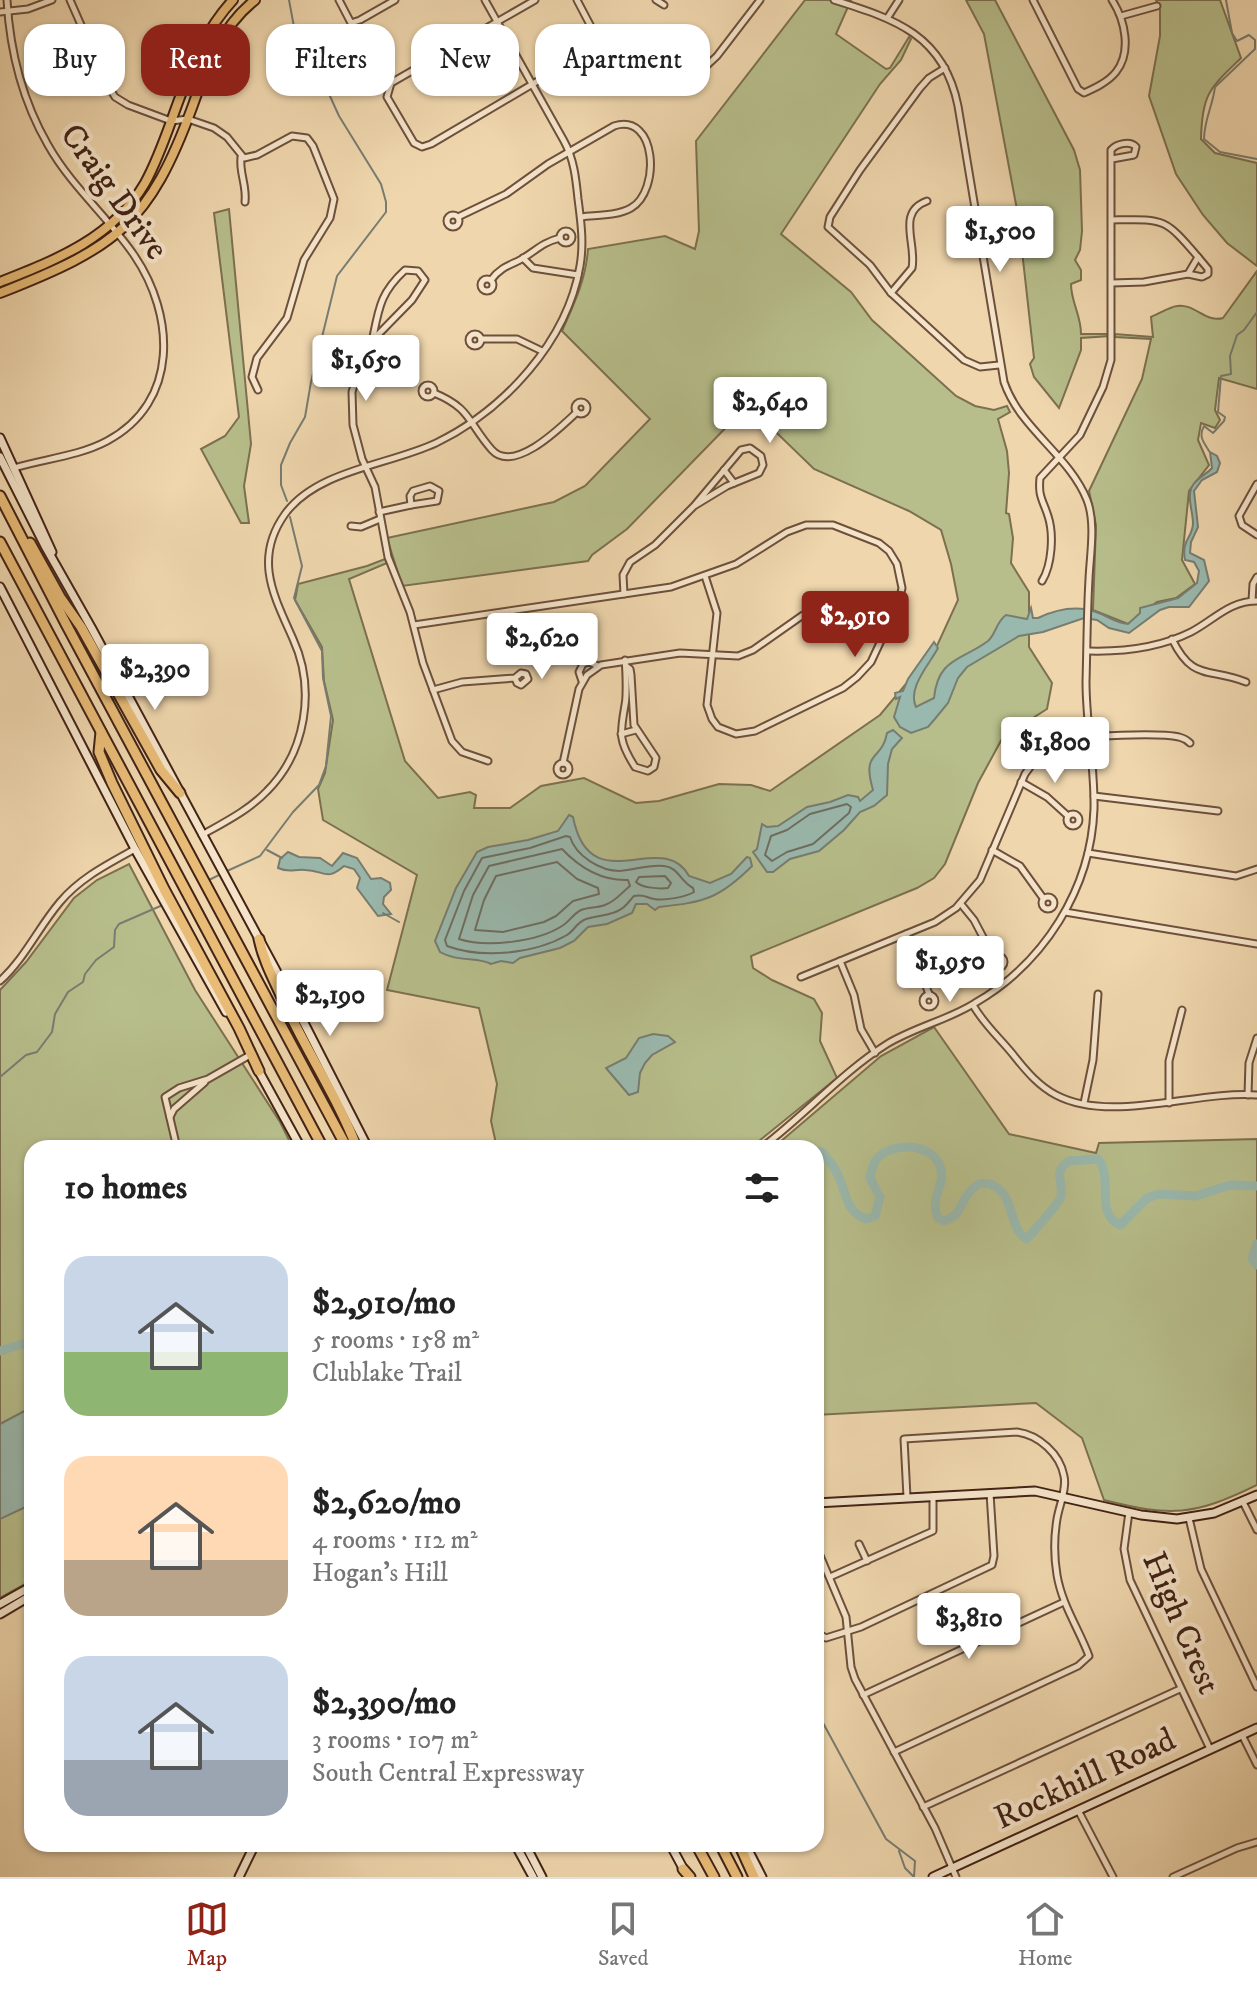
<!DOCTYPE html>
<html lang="en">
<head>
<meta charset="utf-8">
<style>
  :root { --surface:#fff; --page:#f2f2f2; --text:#222; --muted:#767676; --line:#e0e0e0; --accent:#8f2418 }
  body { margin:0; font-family:"IM FELL DW Pica",serif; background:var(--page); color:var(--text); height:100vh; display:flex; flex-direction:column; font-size:30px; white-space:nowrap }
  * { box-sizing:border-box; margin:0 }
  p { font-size:26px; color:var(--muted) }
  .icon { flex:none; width:44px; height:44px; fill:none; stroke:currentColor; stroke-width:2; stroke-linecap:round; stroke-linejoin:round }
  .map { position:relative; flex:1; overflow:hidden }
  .panel { position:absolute; left:24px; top:1140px; width:800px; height:712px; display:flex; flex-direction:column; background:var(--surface); border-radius:24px; box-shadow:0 2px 6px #0004 }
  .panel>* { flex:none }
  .guide { position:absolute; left:24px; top:24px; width:800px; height:72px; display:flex; gap:16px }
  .price { position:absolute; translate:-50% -68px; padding:0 18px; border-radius:8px; background:#fff; color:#222; font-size:26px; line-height:52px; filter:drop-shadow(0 2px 4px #0008) }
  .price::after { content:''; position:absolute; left:50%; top:48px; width:24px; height:18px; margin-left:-12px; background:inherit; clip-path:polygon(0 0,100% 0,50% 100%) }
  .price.current { background:var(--accent); color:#fff }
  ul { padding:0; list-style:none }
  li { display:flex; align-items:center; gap:24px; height:200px; padding:0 40px }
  li span { display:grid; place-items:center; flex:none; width:224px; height:160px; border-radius:24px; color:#555 }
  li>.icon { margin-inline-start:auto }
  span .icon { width:96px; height:96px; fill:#fffc; stroke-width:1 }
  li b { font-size:34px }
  h2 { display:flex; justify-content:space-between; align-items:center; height:96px; padding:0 40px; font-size:34px }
  .chip { padding:0 28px; border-radius:24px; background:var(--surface); box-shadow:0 2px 6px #0004; font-size:28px; line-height:72px }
  .chip.current { background:var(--accent); color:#fff }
  .menu { display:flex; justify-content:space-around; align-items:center; height:112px; border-top:2px solid var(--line); background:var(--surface); font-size:22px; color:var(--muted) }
  .menu a { display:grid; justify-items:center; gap:4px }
  .menu .current { color:var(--accent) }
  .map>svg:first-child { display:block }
</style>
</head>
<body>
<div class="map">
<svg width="1257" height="1877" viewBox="0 0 1257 1877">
  <rect width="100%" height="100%" fill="#efd6ad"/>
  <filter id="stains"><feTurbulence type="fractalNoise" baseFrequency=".0025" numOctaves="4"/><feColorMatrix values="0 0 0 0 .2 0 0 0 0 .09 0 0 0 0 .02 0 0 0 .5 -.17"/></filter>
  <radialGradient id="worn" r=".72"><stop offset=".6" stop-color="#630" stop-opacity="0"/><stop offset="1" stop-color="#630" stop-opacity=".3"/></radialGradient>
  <g fill="#b7be8b" stroke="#7c7050" stroke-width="2">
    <path d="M805,0H851L836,34L886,69L890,68L909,37L911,39L901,60L880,84L781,234L851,292L872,320L956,396L975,406L994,410L1007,406L1010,412L998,419L1007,451L1009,473L1006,513L1009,514L1013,538L1011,563L1029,592V647L1052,683L1047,709L1003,737L978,783L945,864L934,878L917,888L751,956L753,968L772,980L814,999L822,1013L820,1041L837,1078L759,1141L743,1148H497L491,1121L497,1084L479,1008L387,990L417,875L323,820L318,789L325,773L333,720L324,681L322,647L295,600L298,584L367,566L385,559L387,563L349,579L405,761L438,798L470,792L476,795L474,808H510L541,786L584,778L636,803L659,801L719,784L751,785L770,791L880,715L936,648L958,600L951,564L941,530L909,511L814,469L752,409L743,410L627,529L592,555L588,561L402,586L387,538L554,502L585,486L650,419L562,331C574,304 586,279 588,249L665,236L695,249L699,231L696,141Z"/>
    <path d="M966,0H995L1074,150L1080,170L1082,231L1080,250L1075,260L1081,270V280L1071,284C1071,302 1081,315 1081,334H1110V336L1081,338V350L1059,408L1034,377L1030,364L1034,358L1018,215L984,34Z"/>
    <path d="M1156,0H1220L1241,58C1210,88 1202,93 1201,139L1215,153L1257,163V266L1227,243L1203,215L1176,174L1149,96L1160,36V10Z"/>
    <path d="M229,209L251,444L244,486L249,523H241L201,449L225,436L239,417L214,213Z"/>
    <path d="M1257,271V389L1219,378L1215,410L1220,420L1215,428L1201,423L1198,440L1209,465L1189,491L1182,560L1195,584L1176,598L1157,602L1128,624L1093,610L1096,525L1089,491L1142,379L1151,339L1115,337V334L1153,337L1151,317C1159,314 1169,307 1177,306C1194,303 1206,323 1223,318Z"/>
    <path d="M129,864L195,990L280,1122L293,1148H32V1580L0,1598V990L26,962L74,898L97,880Z"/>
    <path d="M934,1027L1009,1134L1096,1153L1099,1143L1257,1139V1485C1194,1516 1171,1517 1104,1500L1082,1438L1036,1403L816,1415V1148H773L881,1056Z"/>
  </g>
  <g fill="#9ab9ae" stroke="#777d71" stroke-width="2">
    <path d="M1210,452L1217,456L1220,463L1217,472L1202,480L1194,491L1198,527L1191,542L1190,553L1204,560L1209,581L1189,607H1169L1160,610L1129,633L1109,628L1097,620L1084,618L1043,632L1019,636L967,667L958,678L948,703L934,720L928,727L911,733L900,727L894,717L900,697L896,699L895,693L903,691L908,679L934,642L938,648C929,665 907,688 916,707L934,698C938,658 961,661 988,641C996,634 996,622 1006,615L1027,619L1031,608L1033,618H1038C1057,609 1076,605 1096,612C1108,616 1115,623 1128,624L1140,613V608L1178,598L1197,583L1199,571L1194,562L1185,560C1181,539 1193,538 1193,523C1193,512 1186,495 1193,485C1197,478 1207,474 1212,468Z"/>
    <path d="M893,730L902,738L892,749L888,764L887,795L874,806L860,812L844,830L819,851L790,859L773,872H767L753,852L757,849L762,824L767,827L778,826L807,807L830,802L848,795L858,797L860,801L873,790C861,749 882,762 887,733Z"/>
    <path d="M569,815L573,817C590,903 662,827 689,876L710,883L731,874L747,857L750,858L752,866C719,899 704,902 659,907L655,910L647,904H636L632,913L607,924L588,927L574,941L560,948L520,958L513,963L501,961L491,964C478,957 457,962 440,952L435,941L456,888L477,852L488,847L528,840L558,831Z"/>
    <path d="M288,852L299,857L320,858L332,866L343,853L357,858L371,879L381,878L390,883L391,890L384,897L383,904L391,914L378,916L357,888L360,878L354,869L344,866C326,882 324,870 305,870C294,869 289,873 278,868L280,859Z"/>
    <path d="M653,1034L668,1036L675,1042L652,1055L645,1063L640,1073L638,1092L629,1095L606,1068L626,1058L639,1038Z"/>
    <path d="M32,1407V1504L0,1519V1424Z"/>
  </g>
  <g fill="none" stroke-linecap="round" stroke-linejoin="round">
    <g stroke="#6e6e62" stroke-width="2">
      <path d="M847,804L851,807L849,813L813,844L787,852L772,861L765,855L771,836L787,830L810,814Z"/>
      <path d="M566,836L570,837C576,856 600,871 620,871C635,870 649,864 664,866C678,867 680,881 693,888L694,892C686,897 664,901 654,899C645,897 644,894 634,896C631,899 629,902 626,905C616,916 598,915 586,919C577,922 574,931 567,935C534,954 482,959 447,946L445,940L464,891L482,858L530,848Z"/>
      <path d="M562,849C580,868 601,881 628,880L630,886C621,893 616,901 605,905C597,908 589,907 581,910C573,914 569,922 562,926C537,942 486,948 459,939L473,895L489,866Z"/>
      <path d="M557,862L577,879L598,888L599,894L573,901L556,916L544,922L503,932L475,930L484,900L496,876Z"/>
      <path d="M665,876L671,883L668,888C659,889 642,888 636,882L639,877Z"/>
    </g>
    <g stroke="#777d71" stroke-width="2">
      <path d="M1226,0L1232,33L1237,41L1249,35L1255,40V49L1215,87C1213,105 1204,120 1204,139L1220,152L1257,159"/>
      <path d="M1209,451C1204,442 1198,437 1204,426L1213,433L1224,421L1225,417L1218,412L1221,376L1231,374L1230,356L1237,335L1244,330L1257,312"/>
      <path d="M287,501L281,485V465L290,443L305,417L311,382L337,276L386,212V202L381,184L339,116L324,83L316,81L302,70L289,0"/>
      <path d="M267,850L282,858"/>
      <path d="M227,871L260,856L293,812L319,785L326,766L331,716L323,678L322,651L294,598L302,566L290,517"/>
      <path d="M209,880L221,874"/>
      <path d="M383,913L399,922"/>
      <path d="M0,1077L26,1055L37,1052L52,1032L55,1014L68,992L83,982L85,974L96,960L114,947L115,930L119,924L165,904"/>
      <path d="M816,1710L886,1839L915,1861L914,1877"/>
      <path d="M899,1851L905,1868L913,1876"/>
    </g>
    <g stroke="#9ab9ae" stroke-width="9">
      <path d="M816,1151L822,1152C828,1159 834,1166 838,1175C846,1192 845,1211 866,1219L875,1216L880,1197L870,1178C872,1172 872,1165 876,1160C891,1141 934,1142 941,1169C945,1188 929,1197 938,1218L944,1221C948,1219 951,1219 955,1215C964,1206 971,1172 996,1187C1015,1199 1009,1230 1027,1239C1033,1232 1059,1203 1061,1197C1064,1182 1052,1172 1069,1161L1098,1159C1114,1179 1094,1213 1120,1225L1147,1198L1159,1194L1196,1196L1230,1185L1257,1186"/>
      <path d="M1257,1244L1252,1259L1257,1265"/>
      <path d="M0,1351L32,1341"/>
    </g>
    <g stroke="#6d503c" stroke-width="9">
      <g id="street">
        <path d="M7,0C10,52 22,100 48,145C71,186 108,217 134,255C175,315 180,402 107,441C79,456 44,459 14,468"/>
        <path d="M70,0L107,84L115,97L128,105L171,121L188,119L214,128L227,137L244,158L257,155L292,136L307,138L313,146L334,199L330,218L304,260L287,318L257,358L252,377L258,390"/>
        <path d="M339,0L351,23L360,20L395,0"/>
        <path d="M535,0L391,83L387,97L414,143L422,147L431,144L592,49L598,40L577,0"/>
        <path d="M656,0L664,5"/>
        <path d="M1033,0L1078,89L1084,93C1095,88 1108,82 1116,72C1132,52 1125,20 1112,0"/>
        <path d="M0,12L28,9L52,0"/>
        <path d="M1121,16L1157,6"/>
        <path d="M888,17L899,0"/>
        <path d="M945,68L929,78L920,88L860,170L830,217L828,227L870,265L891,293L964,360L980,367L999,365"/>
        <path d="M701,71L717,56L760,0"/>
        <path d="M241,157C239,173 247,185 245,202"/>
        <circle cx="453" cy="221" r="6"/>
        <path d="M458,217L506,194L548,164L614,126C657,112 661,191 631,208C617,216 597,215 581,217"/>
        <path d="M1112,220C1164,219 1164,217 1198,257L1188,274L1144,282L1112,283"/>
        <circle cx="566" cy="237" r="6"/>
        <path d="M523,258L533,268L578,275"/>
        <path d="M1188,274L1202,277L1208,274V269L1198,257"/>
        <circle cx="487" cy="285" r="6"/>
        <path d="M491,280C499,269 507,266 518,261C534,253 540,243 560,238"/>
        <path d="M891,293L912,268C917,244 896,212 927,201"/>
        <circle cx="475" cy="340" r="6"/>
        <path d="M373,337C379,307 381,292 405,270L418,271L425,280L412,300L365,348L352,392L353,425L362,459L375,487L388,557L410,612L423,663L452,741L462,752L488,761"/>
        <path d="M481,339H517L542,351"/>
        <circle cx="428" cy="391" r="6"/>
        <path d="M434,393C471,408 468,423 492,450C514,474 561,427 577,412"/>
        <circle cx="581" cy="408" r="6"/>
        <path d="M724,470L734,483"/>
        <path d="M1257,484L1239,516L1242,525L1257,535"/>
        <path d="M430,486L439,491L437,501L411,505L410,496L413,491Z"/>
        <path d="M379,512L411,505"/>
        <path d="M351,526L361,527L380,519"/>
        <path d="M1042,581C1052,565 1054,534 1048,516C1043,500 1038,497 1040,478L1080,435L1103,387L1111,360V150C1116,144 1130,140 1136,147L1134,155L1112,159"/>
        <path d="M624,594L623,575L630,562L655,545L694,506L727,486L759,473L763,465L761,456L750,448L741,450L694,506"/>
        <path d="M1252,601L1253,584L1257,577"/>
        <path d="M414,625L671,587L736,564L787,532L806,525H833L879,543L889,551L897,564L902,588L899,602L871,662L857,677L843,688L755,731L736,734L718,727L712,719L707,705L717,613L705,576"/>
        <path d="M1172,639C1193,682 1208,667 1246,682"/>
        <path d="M1088,651C1123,652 1159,648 1191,632C1214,620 1229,601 1257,601"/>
        <path d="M625,660C626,669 627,696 625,705C620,734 618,740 635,767L648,771L654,767L656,758L634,725L631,675L630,669L626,666"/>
        <path d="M582,681L579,672L583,664L589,662L598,666"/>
        <path d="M433,690L462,682L515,678L521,673L526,674L528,679L521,685L517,683L515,678"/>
        <path d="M621,734L636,730"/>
        <circle cx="563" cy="769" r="6"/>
        <path d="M563,763L579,689L587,675L601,665L680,653L738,656L753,650L803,615L817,611L838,614L885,634"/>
        <path d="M1021,782L1047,797L1068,816"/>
        <path d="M1094,796L1218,811"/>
        <circle cx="1073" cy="820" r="6"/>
        <path d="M202,835C225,822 249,810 267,791C306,752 316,689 293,639C274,596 253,559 285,514C317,470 389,465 436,443C504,410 567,342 580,266C584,243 581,222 578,199C576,179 574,159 564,141L485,0"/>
        <path d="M992,850L1020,866L1043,898"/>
        <path d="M1088,853L1236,876L1257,869"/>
        <circle cx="1048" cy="903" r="6"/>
        <path d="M961,904L974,920L994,958"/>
        <path d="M1065,912L1257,944"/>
        <path d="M906,934L929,994"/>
        <circle cx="998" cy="962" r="6"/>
        <path d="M840,961L854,995L861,1029L875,1053"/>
        <path d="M801,977L935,922L956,908L980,880L1025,774C1035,759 1048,748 1064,741C1081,735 1161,733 1179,737C1183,738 1187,740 1190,743"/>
        <path d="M0,981C25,958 38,928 60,902C80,878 108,864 135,849"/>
        <circle cx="929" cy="1001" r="6"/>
        <path d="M973,1005C985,1026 1001,1039 1015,1057C1027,1072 1039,1086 1056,1095C1111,1124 1197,1090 1257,1095"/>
        <path d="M1248,1095L1249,1063L1257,1038"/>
        <path d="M1084,1103L1093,1060L1098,994"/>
        <path d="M1169,1103V1061L1182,1010"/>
        <path d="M170,1117L174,1109L205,1082"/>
        <path d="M177,1148L165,1097L179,1088L208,1079L250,1055"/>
        <path d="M761,1148C804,1116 841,1073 887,1044C915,1027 948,1020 975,1003C1044,963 1091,889 1094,809C1095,767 1086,725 1086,682C1087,648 1087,613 1089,579C1090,555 1096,523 1087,500C1069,455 1020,429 1004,382L958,106C944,35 895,19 834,0"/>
        <path d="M1243,1502L1257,1530"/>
        <path d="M1129,1512L1124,1549L1130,1580L1210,1749"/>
        <path d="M1189,1518L1201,1569L1257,1687"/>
        <path d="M859,1544L867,1561"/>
        <path d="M816,1546L846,1617L851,1667L855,1679L935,1828L956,1877"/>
        <path d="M830,1577L933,1531V1496"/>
        <path d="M816,1632L826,1638L861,1627L992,1565L994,1556L990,1493"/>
        <path d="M863,1695L1064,1602"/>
        <path d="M1242,1735L1257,1765"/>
        <path d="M894,1752L1078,1666L1089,1656C1079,1629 1062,1605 1057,1575C1054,1557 1054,1537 1057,1519C1059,1506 1067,1489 1064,1476C1060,1454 1039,1435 1017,1432L904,1439L907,1497"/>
        <path d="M923,1807L1180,1689"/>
        <path d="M1079,1812L1113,1877"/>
        <path d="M1173,1877L1237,1848L1257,1842"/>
      </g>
    </g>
    <g stroke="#422316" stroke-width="11">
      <g id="secondary">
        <path d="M0,438L52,552"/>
        <path d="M0,457L45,546L92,629L300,1015L368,1148"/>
        <path d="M0,587L135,849L226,1012"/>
        <path d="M257,1068L301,1148"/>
        <path d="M816,1503L1035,1491L1141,1515L1177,1519L1214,1513L1257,1495"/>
        <path d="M0,1604L32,1586"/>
        <path d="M0,1614L32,1595"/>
        <path d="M515,1844L533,1877"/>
        <path d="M525,1844L542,1877"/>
        <path d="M670,1844L684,1870"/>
        <path d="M745,1844L762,1877"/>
        <path d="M239,1877L255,1844"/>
        <path d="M933,1877L1257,1728"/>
      </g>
    </g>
    <g stroke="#422316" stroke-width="12">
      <g id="primary">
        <path d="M0,282C56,260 113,238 145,183C160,156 169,126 180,97C194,61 206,29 233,0"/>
        <path d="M0,293C117,247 149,225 193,105C207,65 221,27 255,0"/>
      </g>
    </g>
    <g stroke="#422316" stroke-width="13">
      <g id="highway">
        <path d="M0,496L66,624L347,1148"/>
        <path d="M0,542L323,1148"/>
        <path d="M30,543L60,597L81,627L161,770L180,793"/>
        <path d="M101,732L99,752L112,783L164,889L239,1028L259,1071"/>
        <path d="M259,939C263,958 271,974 279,991C302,1045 336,1093 357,1148"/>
        <path d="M696,1844L714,1877"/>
        <path d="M720,1844L737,1877"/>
        <path d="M739,1844L754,1877"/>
        <path d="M683,1869L690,1877"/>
      </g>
    </g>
    <use href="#street" stroke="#f5e4ca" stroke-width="5"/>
    <use href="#secondary" stroke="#f5e4ca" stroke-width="7"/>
    <use href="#primary" stroke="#e8bb76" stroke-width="8"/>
    <use href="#highway" stroke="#e8bb76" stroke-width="9"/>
  </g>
  <g text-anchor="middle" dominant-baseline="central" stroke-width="8" stroke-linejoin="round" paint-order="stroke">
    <g font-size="34" fill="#422316" stroke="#f5e4ca">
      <text transform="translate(114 192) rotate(54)">Craig Drive</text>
      <text transform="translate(1181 1623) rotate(67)">High Crest</text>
      <text transform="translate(1085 1779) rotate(-25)">Rockhill Road</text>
    </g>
  </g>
  <rect width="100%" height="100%" filter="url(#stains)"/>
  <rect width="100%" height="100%" fill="url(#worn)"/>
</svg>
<b class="price" style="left:1000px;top:274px">$1,500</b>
<b class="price" style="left:366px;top:403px">$1,650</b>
<b class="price" style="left:770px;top:445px">$2,640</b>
<b class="price current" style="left:855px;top:659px">$2,910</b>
<b class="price" style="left:542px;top:681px">$2,620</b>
<b class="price" style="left:155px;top:712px">$2,390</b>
<b class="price" style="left:1055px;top:785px">$1,800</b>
<b class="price" style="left:950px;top:1004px">$1,950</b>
<b class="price" style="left:330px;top:1038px">$2,190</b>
<b class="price" style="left:969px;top:1661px">$3,810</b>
<div class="guide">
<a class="chip">Buy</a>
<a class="chip current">Rent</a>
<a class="chip">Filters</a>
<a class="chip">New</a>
<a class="chip">Apartment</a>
</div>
<section class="panel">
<h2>10 homes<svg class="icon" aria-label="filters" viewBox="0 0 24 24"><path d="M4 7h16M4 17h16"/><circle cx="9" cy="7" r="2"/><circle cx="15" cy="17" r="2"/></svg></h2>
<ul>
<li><span style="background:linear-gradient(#c9d6e8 60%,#8fb573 0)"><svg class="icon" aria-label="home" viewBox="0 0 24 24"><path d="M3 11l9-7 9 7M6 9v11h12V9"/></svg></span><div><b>$2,910/mo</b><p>5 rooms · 158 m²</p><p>Clublake Trail</p></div></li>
<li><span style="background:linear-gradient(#ffd9b3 65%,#b9a48a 0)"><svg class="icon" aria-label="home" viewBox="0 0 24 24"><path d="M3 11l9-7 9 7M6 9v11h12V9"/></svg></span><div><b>$2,620/mo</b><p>4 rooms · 112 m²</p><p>Hogan's Hill</p></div></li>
<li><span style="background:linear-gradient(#c9d6e8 65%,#9aa5b1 0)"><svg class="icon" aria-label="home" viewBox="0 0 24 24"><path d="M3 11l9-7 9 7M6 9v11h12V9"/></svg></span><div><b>$2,390/mo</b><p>3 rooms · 107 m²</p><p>South Central Expressway</p></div></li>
</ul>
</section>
</div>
<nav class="menu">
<a class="current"><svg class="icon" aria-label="map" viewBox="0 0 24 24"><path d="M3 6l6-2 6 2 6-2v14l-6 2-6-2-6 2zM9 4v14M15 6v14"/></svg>Map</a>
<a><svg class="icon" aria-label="saved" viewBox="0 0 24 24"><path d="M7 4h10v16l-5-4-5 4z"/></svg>Saved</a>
<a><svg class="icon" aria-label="home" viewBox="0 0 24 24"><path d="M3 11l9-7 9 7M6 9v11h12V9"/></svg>Home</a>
</nav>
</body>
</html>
